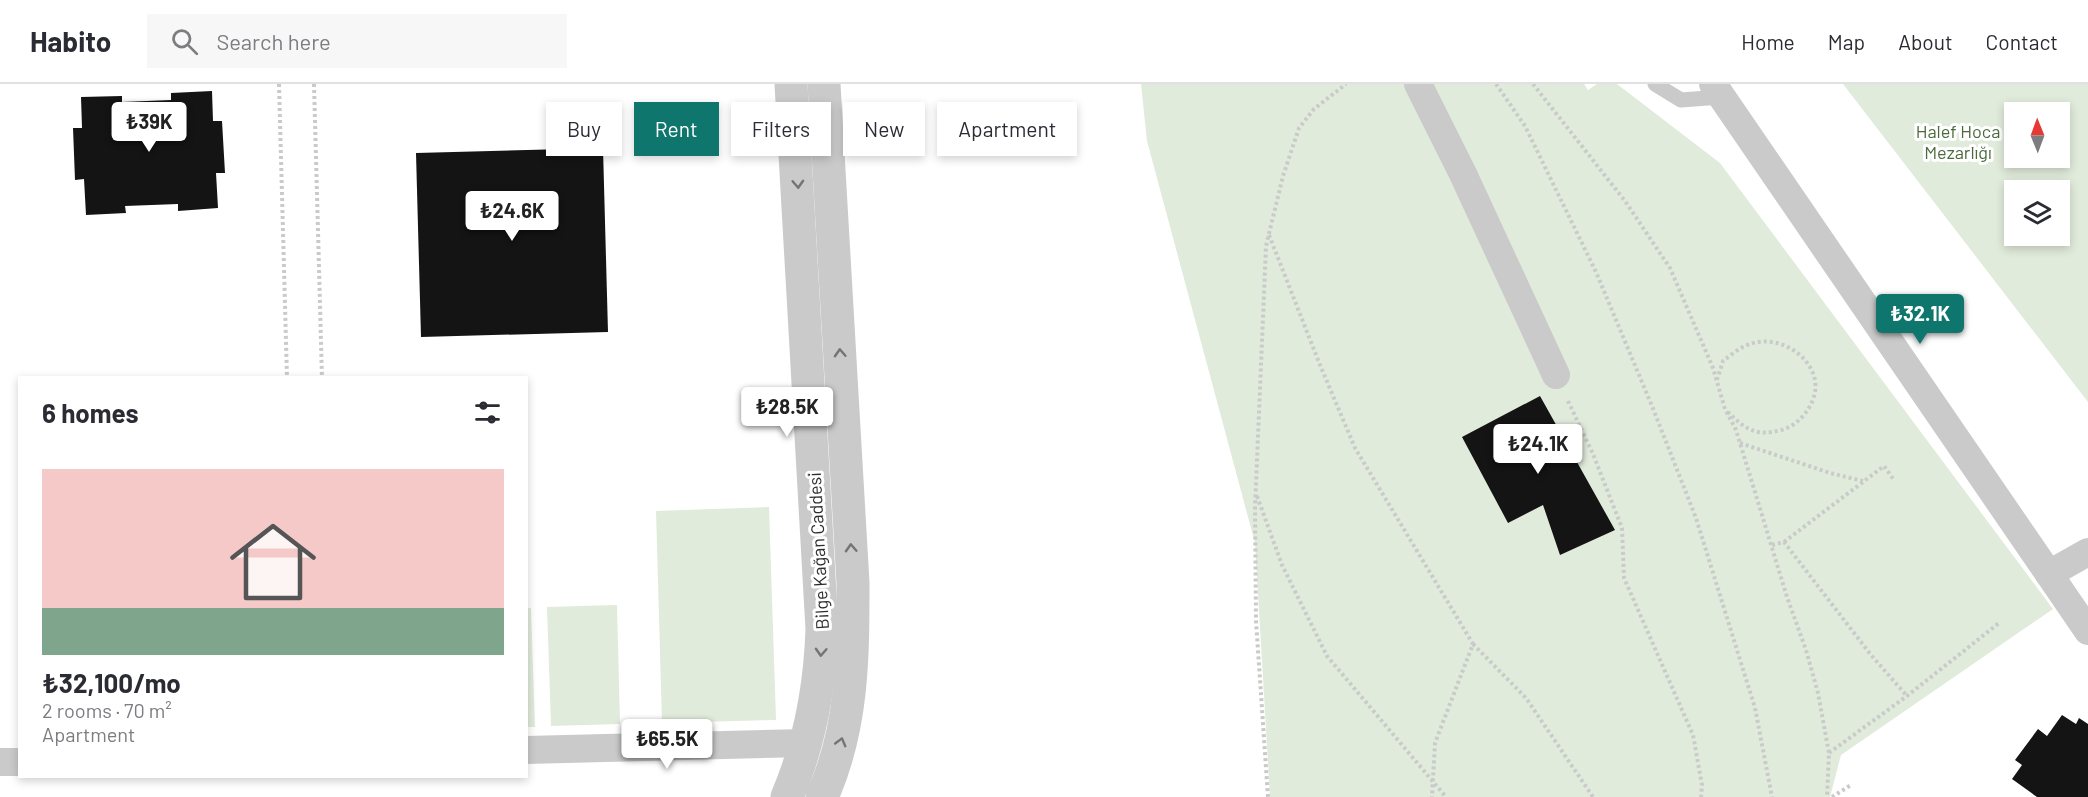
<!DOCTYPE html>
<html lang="en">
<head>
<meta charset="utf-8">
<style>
  :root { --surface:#fff; --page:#f7f7f7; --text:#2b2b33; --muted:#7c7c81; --line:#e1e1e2; --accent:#0f766e }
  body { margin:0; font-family:Barlow,sans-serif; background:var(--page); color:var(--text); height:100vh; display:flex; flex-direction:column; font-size:22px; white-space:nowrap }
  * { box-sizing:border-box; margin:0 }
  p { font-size:20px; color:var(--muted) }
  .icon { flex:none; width:33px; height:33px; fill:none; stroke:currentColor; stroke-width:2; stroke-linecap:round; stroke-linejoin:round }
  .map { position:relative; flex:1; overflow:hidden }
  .sheet { position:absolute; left:18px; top:292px; width:510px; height:402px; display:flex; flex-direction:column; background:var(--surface); border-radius:0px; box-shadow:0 3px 9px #0003 }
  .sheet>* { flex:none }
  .banner { position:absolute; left:546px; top:18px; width:570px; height:54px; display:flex; gap:12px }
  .needle { width:39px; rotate:359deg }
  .tools { position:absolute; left:2004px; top:18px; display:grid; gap:12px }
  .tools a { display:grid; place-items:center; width:66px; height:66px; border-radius:0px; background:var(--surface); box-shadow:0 3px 9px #0003; font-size:30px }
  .price { position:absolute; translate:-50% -51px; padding:0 14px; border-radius:6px; background:#fff; color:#222; font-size:20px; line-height:39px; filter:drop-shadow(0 2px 3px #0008) }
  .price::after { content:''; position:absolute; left:50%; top:36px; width:18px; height:14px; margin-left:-9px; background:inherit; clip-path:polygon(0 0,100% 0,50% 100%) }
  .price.on { background:var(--accent); color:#fff }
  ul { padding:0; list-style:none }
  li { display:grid; align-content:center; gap:12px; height:318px; padding:0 24px }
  li span { display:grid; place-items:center; height:186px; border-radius:0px; color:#555 }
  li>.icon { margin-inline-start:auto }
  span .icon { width:108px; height:108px; fill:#fffc; stroke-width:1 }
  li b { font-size:26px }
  h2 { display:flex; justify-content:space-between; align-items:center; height:72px; padding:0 24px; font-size:26px }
  .tag { padding:0 21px; border-radius:0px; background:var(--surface); box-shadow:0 3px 9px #0003; font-size:21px; line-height:54px }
  .tag.on { background:var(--accent); color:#fff }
  header { display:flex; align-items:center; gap:36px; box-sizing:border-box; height:84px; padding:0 30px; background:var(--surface); border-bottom:2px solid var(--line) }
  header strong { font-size:28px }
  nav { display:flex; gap:33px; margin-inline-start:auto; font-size:21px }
  .search { width:420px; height:54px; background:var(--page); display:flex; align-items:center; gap:15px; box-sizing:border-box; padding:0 21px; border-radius:0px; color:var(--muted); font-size:22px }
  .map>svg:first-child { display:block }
</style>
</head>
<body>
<header>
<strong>Habito</strong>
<div class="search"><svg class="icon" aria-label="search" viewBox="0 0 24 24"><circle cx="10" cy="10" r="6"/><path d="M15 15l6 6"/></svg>Search here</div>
<nav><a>Home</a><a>Map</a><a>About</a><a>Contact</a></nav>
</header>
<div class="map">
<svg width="2088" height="713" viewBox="0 0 2088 713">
  <rect width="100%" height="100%" fill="#fff"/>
  <g fill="#e1ebdb" fill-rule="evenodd">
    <path d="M1141,0H1584L1588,6L1597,0H1617L1720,79L2053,525L1841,671L1830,713H1270L1255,459L1147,57Z"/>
    <path d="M1843,0H2088V318ZM2060,28V74H2014V28ZM2060,106V152H2014V106Z"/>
    <path d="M769,423L776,636L662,639L656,427Z"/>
    <path d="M617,521L620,640L551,642L547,523Z"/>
    <path d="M526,524H531L535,643H527Z"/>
  </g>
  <g fill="#141414">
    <path d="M212,7L213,37H222L225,89H216L218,124L178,127V120L125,122L126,129L86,131L84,95L75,96L73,44H82L81,13L122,12V18L171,16V9Z"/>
    <path d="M603,64L608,248L421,253L416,69Z"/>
    <path d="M1540,312L1615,446L1560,471L1543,421L1508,439L1462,353Z"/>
    <path d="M2062,631L2076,640L2079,634L2088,640V713H2037L2012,695L2022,681L2015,676L2038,645L2047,652Z"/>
  </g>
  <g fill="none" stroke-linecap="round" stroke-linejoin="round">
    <g stroke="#cacaca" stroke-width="4" stroke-dasharray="3 3" stroke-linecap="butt">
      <path d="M279,0L287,294"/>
      <path d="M314,0L322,294"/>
      <path d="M1496,0L1525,42L1596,188L1652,322L1696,434L1755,624L1772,713"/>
      <path d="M1533,0L1625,117L1670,184L1713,284L1725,325L1736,346L1787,513L1806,566L1818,609L1829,669L1827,713"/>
      <path d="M1269,151L1320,281L1355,364L1473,560L1435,659L1432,713"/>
      <path d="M1717,296L1723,277C1731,271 1740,263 1750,260C1775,251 1806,267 1814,292C1821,314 1802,341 1781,346C1756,353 1745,345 1728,328"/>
      <path d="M1568,317L1593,370L1622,444L1624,494L1693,651L1702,701L1701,713"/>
      <path d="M1740,359L1830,389L1863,397"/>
      <path d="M1257,412L1282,481L1327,572L1446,713"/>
      <path d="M1784,458L1884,382L1894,396"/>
      <path d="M1772,461L1784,458L1871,571L1907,612"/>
      <path d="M1473,560L1526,614L1593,713"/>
      <path d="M1829,669L1907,612L1999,539"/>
      <path d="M1268,713L1256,537L1255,424L1266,162L1283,92L1299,44L1314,25L1346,0"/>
      <path d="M1832,713L1851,701"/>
    </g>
    <path stroke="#cacaca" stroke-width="15" d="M1655,0L1681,16L1721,13"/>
    <g stroke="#cacaca" stroke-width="28">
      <path d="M1418,0L1463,90L1556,291"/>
      <path d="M1713,0L2088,547"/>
      <path d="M2049,490L2088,468"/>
      <path d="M526,666L806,659"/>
      <path d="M0,678H20"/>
    </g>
    <g stroke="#cacaca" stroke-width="33">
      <path d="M787,713C810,659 820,603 822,545L791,0"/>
      <path d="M822,713C853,643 853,575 853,499L824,0"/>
    </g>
  </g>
  <defs><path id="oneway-chevron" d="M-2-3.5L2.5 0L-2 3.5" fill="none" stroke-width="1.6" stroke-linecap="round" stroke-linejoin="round" transform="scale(1.5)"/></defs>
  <g stroke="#747474">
    <use href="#oneway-chevron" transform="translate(798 100) rotate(87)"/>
    <use href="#oneway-chevron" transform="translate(840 269) rotate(-93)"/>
    <use href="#oneway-chevron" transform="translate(851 464) rotate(-93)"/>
    <use href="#oneway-chevron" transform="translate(821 568) rotate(93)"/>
    <use href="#oneway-chevron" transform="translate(841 658) rotate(-75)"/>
  </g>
  <g text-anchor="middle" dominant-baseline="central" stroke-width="6" stroke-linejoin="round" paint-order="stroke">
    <g font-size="18" fill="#4b693b" stroke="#fff">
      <text x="1958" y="47">Halef Hoca<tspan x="1958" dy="21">Mezarlığı</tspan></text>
    </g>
    <g font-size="18" fill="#2d2d2d" stroke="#fff">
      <text transform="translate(818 467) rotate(-93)">Bilge Kağan Caddesi</text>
    </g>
  </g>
</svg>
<div class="tools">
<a><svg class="needle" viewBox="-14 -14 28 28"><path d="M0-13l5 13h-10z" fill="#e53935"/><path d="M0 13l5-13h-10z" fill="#7c7c81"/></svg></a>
<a><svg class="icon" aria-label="layers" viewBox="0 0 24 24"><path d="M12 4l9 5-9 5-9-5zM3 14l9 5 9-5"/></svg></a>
</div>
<b class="price" style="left:149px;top:69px">₺39K</b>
<b class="price" style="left:512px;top:158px">₺24.6K</b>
<b class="price on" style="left:1920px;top:261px">₺32.1K</b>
<b class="price" style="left:787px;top:354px">₺28.5K</b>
<b class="price" style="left:1538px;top:391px">₺24.1K</b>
<b class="price" style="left:667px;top:686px">₺65.5K</b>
<div class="banner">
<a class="tag">Buy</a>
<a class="tag on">Rent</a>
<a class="tag">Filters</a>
<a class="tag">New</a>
<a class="tag">Apartment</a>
</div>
<section class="sheet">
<h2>6 homes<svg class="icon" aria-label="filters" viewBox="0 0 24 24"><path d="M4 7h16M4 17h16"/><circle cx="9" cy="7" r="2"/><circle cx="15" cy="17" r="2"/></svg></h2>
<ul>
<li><span style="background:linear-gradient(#f6c9c9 75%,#7fa58c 0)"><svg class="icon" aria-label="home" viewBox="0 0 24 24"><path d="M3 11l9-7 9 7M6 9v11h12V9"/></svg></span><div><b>₺32,100/mo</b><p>2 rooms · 70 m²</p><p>Apartment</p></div></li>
</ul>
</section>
</div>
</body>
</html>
